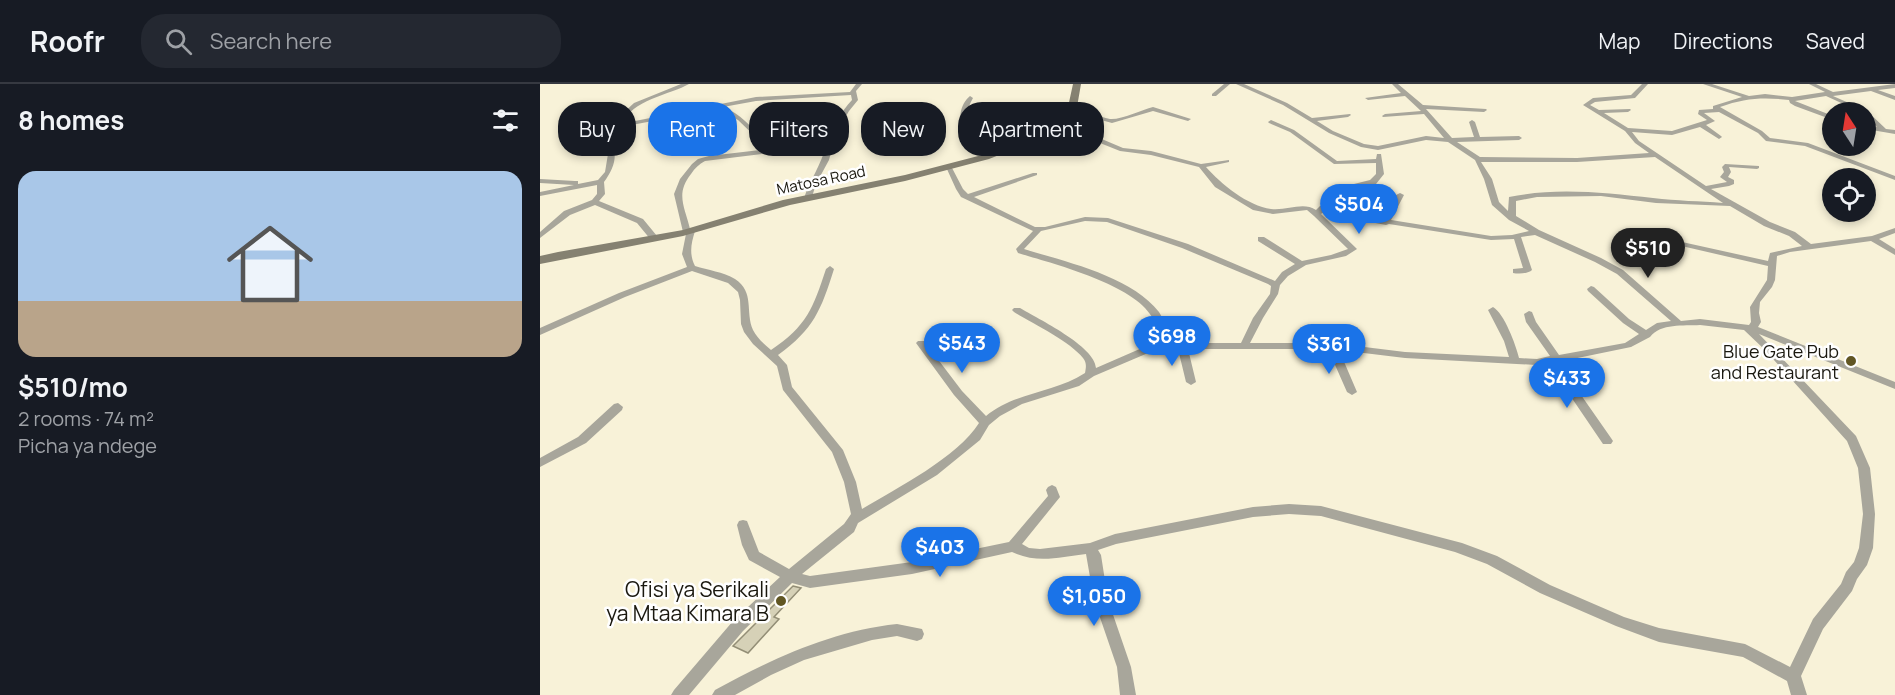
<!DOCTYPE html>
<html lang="en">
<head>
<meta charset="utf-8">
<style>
  :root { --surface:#171b24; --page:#242831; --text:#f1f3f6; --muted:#9ea1a6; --line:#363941; --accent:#1a73e8 }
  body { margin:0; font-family:Manrope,sans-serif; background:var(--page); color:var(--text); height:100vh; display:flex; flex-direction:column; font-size:22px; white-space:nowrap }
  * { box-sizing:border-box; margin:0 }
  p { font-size:20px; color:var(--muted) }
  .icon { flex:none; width:33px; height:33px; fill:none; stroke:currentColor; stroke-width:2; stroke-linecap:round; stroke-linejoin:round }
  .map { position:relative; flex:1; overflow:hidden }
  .side { display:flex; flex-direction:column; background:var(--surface); width:540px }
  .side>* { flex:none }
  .banner { position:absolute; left:18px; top:18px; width:570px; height:54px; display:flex; gap:12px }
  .needle { width:39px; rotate:348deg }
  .controls { position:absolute; left:1282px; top:18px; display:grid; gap:12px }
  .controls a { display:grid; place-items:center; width:54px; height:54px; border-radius:50%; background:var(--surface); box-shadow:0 3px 9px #0003; font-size:30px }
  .price { position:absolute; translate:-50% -51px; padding:0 14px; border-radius:21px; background:var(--accent); color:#fff; font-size:20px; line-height:39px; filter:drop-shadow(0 2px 3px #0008) }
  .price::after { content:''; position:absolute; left:50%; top:36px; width:18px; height:14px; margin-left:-9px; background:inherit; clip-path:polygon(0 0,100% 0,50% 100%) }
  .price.current { background:#222; color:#fff }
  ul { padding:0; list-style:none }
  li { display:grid; align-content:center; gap:12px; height:318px; padding:0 18px }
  li span { display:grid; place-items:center; height:186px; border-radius:18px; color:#555 }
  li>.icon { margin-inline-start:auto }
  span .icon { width:108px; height:108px; fill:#fffc; stroke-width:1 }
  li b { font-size:26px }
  h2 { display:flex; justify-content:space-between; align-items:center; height:72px; padding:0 18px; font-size:26px }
  .pill { padding:0 21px; border-radius:24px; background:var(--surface); box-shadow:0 3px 9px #0003; font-size:21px; line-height:54px }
  .pill.current { background:var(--accent); color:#fff }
  header { display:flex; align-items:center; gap:36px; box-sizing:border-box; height:84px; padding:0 30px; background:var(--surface); border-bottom:2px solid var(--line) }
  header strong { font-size:28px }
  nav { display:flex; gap:33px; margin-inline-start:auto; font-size:21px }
  .search { width:420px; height:54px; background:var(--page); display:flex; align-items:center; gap:15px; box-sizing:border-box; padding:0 21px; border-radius:24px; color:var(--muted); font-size:22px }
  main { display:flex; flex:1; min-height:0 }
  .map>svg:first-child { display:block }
</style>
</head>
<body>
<header>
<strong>Roofr</strong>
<div class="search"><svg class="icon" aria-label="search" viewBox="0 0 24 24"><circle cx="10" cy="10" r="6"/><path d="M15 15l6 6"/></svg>Search here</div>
<nav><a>Map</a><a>Directions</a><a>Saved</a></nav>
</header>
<main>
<section class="side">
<h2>8 homes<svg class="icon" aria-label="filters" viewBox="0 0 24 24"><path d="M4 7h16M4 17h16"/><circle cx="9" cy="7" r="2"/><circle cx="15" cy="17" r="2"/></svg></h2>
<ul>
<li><span style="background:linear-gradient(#a9c7e8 70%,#b9a48a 0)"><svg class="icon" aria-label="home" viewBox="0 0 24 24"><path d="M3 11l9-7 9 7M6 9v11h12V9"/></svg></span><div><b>$510/mo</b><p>2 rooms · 74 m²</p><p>Picha ya ndege</p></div></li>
</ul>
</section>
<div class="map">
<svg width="1355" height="611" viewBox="0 0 1355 611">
  <rect width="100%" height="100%" fill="#f8f2d8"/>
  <path fill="#d6d1b7" stroke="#938e76" stroke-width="1.5" d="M253,502L261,504L234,533L239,535L208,569L193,562Z"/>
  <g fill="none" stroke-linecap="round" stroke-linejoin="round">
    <g fill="#a8a69b" fill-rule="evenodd">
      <path d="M141,0H149C132,10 88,17 85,39L216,13L310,8L316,0H322L316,7L318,16L309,27L296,49L289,76L276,100L271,116L264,114C270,96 281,81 286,62L165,77C159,80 155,84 151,90C135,110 145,123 150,145L155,147C151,160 149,170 155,182C168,186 183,188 195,195C215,208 205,228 213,246C217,254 224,260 231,266C267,242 273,224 286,185L290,182L294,185C281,226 274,245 238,271L247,281L252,303L303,366L316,398L322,425C357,404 418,373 439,339L414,311L376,259L378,257H384L422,307L446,332C475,308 514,309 545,289C546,283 547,279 543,274C531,258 492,239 474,228L472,226L474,224H480C498,235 555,262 556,284L602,264L621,260C618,251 617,241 612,233C593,200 514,180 478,169L476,165L493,147L421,113L416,105L406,83L407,82H411L423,105L428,110L493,89H497V91L434,113L495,143H505L545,133L568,134L648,160L735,197L742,188L755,180L718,157V153H724L762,177L791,171L808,165L774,132L767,126L733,130L713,126L675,103L659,83L611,71L580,67L555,57L502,47L505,45L557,53L583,64L611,67L661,80L689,76V78L666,83C681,100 708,122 731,125C747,127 763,117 776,126L780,122L789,121L818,131L844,135L856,111L860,109L864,111L851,136L951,152L972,151L989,147L969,136L952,121L944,95L935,76L908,58L886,56L838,66L821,63L789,49L743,21L696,0H704L747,19L772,34L810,30L811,31L808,33L777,37L793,47L824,60L838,62L886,52L904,54L884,30L843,33L842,32L845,30L881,27L865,12L828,16L825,14L861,9L852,0H858L883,21L946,25L947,26L944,28L886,25L912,54L934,53L929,38L932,36L935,38L940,53L979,52L982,54L979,56L917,58L940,73L1037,74L1109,69L1095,59L1085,47L1043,21L1053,14L1091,11L1102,0H1108L1095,14L1055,18L1050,21L1059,26L1090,25L1091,26L1088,28L1064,29L1088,44L1132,47L1167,36L1158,30L1159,26L1173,25V22L1202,13L1163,0H1172L1209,12L1225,10L1252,13L1285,8L1269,0H1276L1293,8L1355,0V4L1338,6L1355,12V16L1331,7L1293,12L1327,27L1346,45L1355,46V50L1326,45V41L1337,43L1326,32V28H1321L1286,12L1255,17L1293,32V36L1255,22L1250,19L1249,16C1223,13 1205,14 1180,23L1222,47L1230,54L1268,59L1355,92V96L1265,62L1226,57L1218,49L1179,28L1164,29L1175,37L1166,41L1181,52L1182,53L1179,55L1160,43L1132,51L1092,48L1099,57L1166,102L1187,98L1180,93L1184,88L1182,83L1185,80L1219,82V84L1217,85L1189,83L1191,88L1188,93L1194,96V100L1189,102L1171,105L1230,138L1255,148L1271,160L1332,152L1355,144V149L1339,155L1355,165V171L1331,157L1250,168L1237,172L1235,196L1232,203L1220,218L1219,229L1221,238L1218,243L1355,298V305L1219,250L1316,352L1330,384L1335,430L1333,464L1327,481L1317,495L1312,507L1283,545L1261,592L1267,611H1251L1247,597L1203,573L1119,558L1076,542L1000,509L947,480L915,468L781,432L749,430L713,433L576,460L558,466L561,471L568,516L591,583L596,611H580L577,583L554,516L546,470C520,473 497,480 472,468L372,490L270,504L252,499L203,547L149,611H131L134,606L193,537L240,493L209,476L202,461L197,441L199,437L203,436L207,437L219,468L249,485L304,440L311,430L304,398L292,368L243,306L237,282L213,260L204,248L201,240L200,216L198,208L188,199L152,187L85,213L0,251V244L79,209L147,183L142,170L146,150L143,148L134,110L140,95L152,80L158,75L169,72L220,66L223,60L198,36L176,25L81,43L69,53C79,70 75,83 64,98L65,110L59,117L103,135L117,152V156H111L97,139L55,121L30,131L0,154V148L24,127L52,116L57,110V101L0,112V108L34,101L0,99V95L35,97H38V100L58,96L65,88L69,64L63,53L79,38L81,31L94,19ZM311,11L312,16C301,28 292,42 287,58L227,65L228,59C213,46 202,30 183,23L216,17ZM1115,73L1183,119C1160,117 1137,117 1113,114C1065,109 1018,103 969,113L968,127L959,118L952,95L941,78H1037ZM1061,112L1116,119L1190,122L1224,142L1249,152L1262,162L1230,169L1228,177L1133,156V160L1228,182L1227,196L1210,223L1211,238L1209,241L1160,235L1141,237L1083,186L1061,174L999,146L976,132V117L997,113ZM788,125L814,135L846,141L849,140L951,156L974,155L983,184L973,185V189C978,190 988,190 992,186L981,153L995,151L1055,178L1077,190L1131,237L1117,239L1106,246L1089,235L1054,203L1051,202L1047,205L1048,207L1083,239L1099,250L1085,259L1019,271L996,238L992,228L989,227L984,230L986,238L1010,272L997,275L979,274C976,261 964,229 953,223L948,226L964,257L969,273L865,268L792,259H710L723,234L738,210L740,201L748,192L766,181L806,172L817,165L781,130ZM545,137L567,138L642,164L728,200L731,202L730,210L713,234L701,259H630C627,249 625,237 619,228C591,192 526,178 484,165L501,147ZM1160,241L1204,246L1225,266L1307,357L1318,384L1323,430L1319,464L1314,478L1306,488L1301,500L1273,535L1250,583L1205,560L1119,544L1084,533L1010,501L957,472L922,459L781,422L749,420L713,423L575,450L550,459L500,465L489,464L482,460L520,413L516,403L512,401L508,403L506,406L508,412L469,458L372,478L270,492L262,490L314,448L318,439L397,391L440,356L449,341L460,332L482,320L539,302L554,292L608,269L626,265H638L646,298L651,301L656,298L648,265H788L807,308L812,311L817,308L799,266L865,274L997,281L1008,279L1063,360H1071L1073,357L1071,354L1018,278L1091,263L1110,253C1121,239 1143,242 1160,241Z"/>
      <path d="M684,0H690L676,12H672V10Z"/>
      <path d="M430,12L433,14C419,38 428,56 449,71V73C425,73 409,29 430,12Z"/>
      <path d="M613,23L651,35L648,37L613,27L572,39L528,27C542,21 556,33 570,35C581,36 602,26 613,23Z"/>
      <path d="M731,36L754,46L797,77L836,75L837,70H841L844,90L836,100L798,108V104L830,96L836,90V79L794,80L750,48L729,39L728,38Z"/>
      <path d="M78,319L83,323L82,326L46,359L0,383V374L38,353L74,320Z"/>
      <path d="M357,540L382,545L384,550L382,555L377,557L357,552L332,556L264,576L231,591L195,611H172L175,606C232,575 291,547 357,540Z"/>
    </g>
    <path fill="#858171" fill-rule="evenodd" d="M533,0H541L537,23L514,46L484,61L449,75L365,97L250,121L143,152L0,180V172L18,168L143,146L243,116L365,91L442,71L478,57L507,42L528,23Z"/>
  </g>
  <g fill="#615623" stroke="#fff" stroke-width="2">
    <circle cx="1311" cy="277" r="6"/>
    <circle cx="241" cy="517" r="6"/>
  </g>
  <g text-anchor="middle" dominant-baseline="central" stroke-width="5" stroke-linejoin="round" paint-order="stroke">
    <g font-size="15" fill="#1a180f" stroke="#fff">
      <text transform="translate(281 96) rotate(-12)">Matosa Road</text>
    </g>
    <g font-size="18" fill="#1a180f" stroke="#fff" text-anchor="end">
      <text x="1299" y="267">Blue Gate Pub<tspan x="1299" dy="21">and Restaurant</tspan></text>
    </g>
    <g font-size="21" fill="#1a180f" stroke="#fff" text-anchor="end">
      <text x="229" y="505">Ofisi ya Serikali<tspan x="229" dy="24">ya Mtaa Kimara B</tspan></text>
    </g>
  </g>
</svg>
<div class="controls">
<a><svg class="needle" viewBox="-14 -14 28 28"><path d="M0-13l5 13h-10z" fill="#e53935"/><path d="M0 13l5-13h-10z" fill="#9ea1a6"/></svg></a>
<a><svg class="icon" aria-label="locate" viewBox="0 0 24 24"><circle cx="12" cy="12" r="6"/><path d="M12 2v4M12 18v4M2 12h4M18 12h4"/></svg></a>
</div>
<b class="price" style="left:819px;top:151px">$504</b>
<b class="price current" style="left:1108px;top:195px">$510</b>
<b class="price" style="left:632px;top:283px">$698</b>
<b class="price" style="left:422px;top:290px">$543</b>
<b class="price" style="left:789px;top:291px">$361</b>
<b class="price" style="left:1027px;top:325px">$433</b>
<b class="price" style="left:400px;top:494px">$403</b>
<b class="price" style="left:554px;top:543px">$1,050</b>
<div class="banner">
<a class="pill">Buy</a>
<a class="pill current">Rent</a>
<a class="pill">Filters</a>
<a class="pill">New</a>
<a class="pill">Apartment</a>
</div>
</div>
</main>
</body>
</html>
